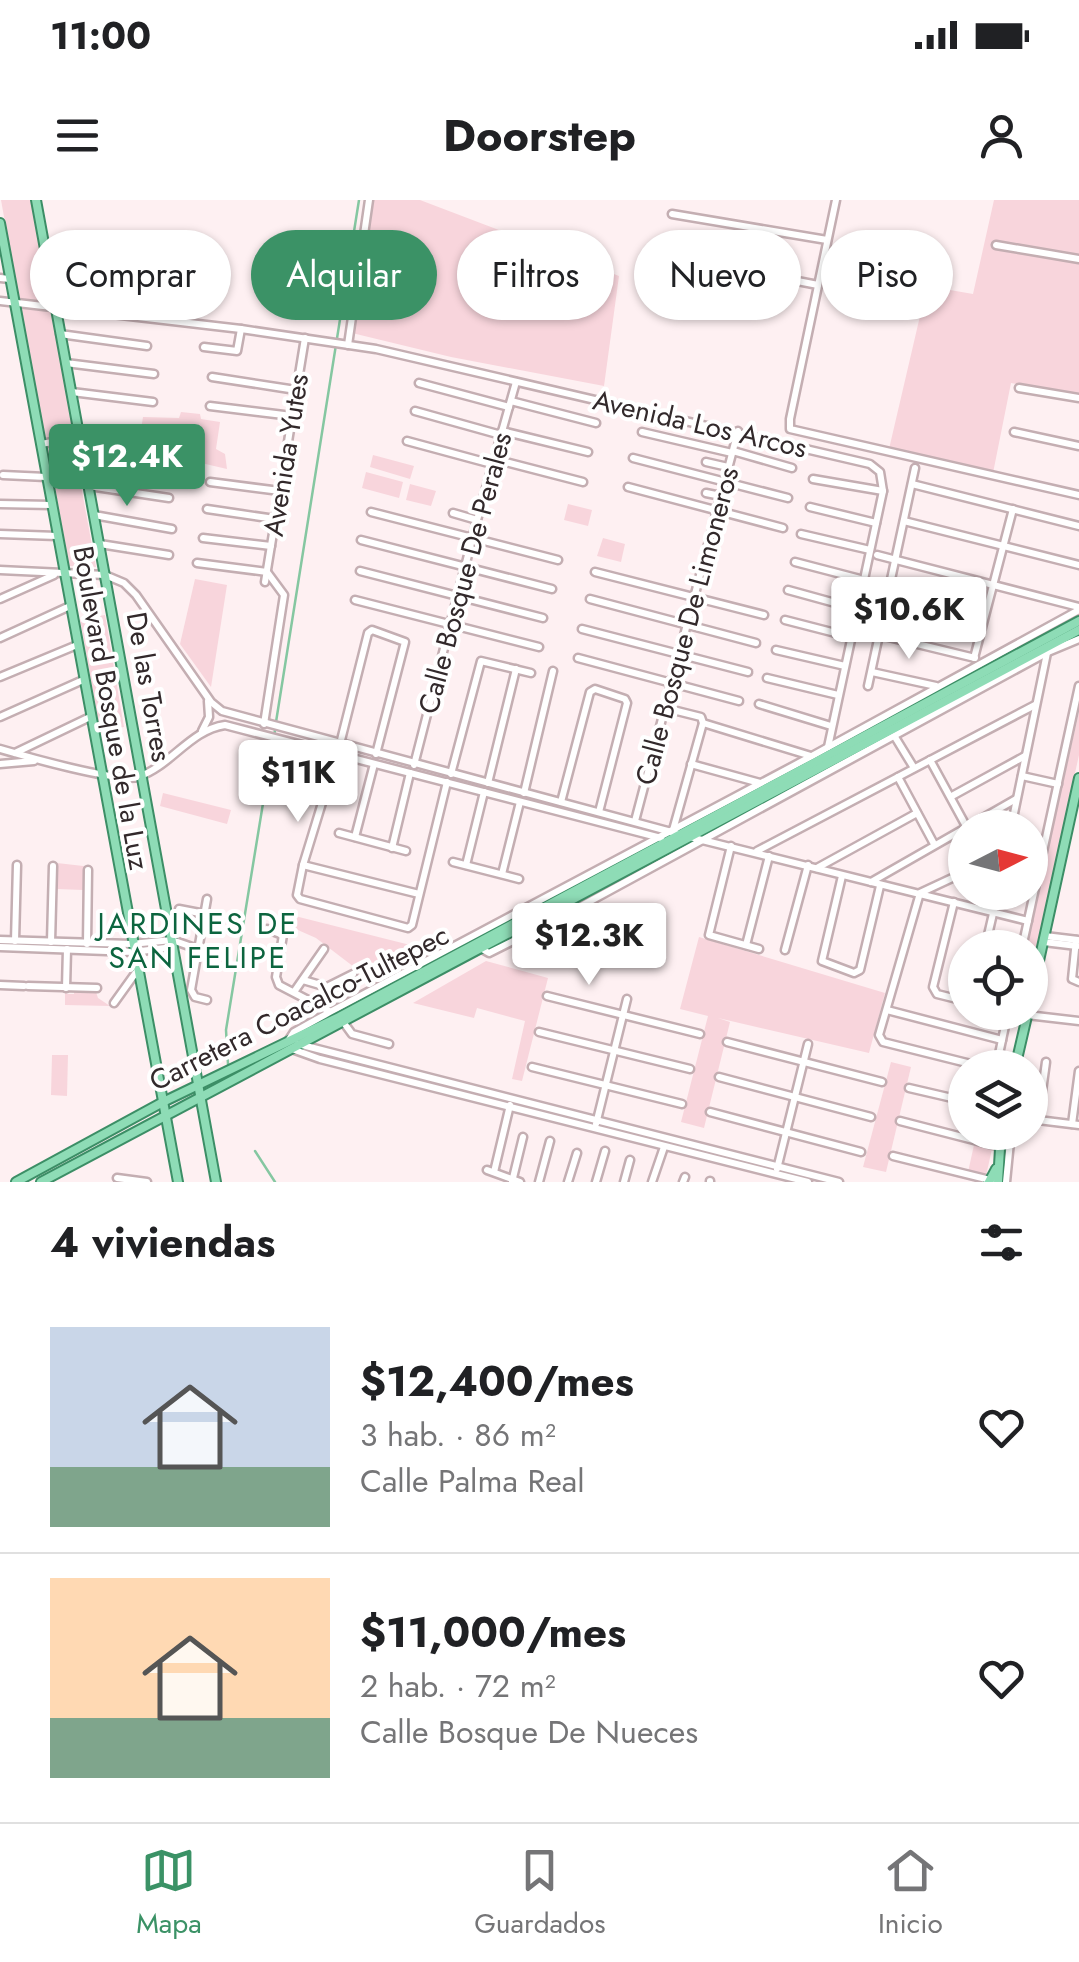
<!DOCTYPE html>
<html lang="es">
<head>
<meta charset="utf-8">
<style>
  :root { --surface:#fff; --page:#f2f2f2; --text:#202124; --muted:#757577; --line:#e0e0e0; --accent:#3b9266 }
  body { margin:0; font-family:Jost,sans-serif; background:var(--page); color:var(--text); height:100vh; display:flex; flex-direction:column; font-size:38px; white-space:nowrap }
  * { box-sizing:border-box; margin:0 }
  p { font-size:32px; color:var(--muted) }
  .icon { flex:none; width:55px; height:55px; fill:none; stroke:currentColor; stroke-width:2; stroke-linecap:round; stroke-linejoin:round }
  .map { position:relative; height:982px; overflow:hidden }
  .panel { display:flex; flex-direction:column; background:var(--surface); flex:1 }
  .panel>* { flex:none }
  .top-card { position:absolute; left:30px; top:30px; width:1020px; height:90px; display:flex; gap:20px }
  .needle { width:65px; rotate:84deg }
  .buttons { position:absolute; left:948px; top:610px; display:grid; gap:20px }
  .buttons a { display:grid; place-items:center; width:100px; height:100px; border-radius:50%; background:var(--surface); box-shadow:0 2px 8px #0004; font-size:50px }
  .price { position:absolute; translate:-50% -85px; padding:0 22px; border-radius:10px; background:#fff; color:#222; font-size:32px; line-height:65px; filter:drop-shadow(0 2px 5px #0008) }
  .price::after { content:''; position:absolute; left:50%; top:60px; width:30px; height:22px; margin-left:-15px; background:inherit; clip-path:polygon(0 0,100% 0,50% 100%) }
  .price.selected { background:var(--accent); color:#fff }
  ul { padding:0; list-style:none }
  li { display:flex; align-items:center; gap:30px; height:250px; padding:0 50px }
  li+li { border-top:2px solid var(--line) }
  li span { display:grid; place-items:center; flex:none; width:280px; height:200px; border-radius:0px; color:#555 }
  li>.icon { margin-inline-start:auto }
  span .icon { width:120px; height:120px; fill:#fffc; stroke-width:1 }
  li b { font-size:42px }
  h2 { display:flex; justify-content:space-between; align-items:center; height:120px; padding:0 50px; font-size:42px }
  .pill { padding:0 35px; border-radius:45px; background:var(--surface); box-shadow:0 2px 8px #0004; font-size:35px; line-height:90px }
  .pill.selected { background:var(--accent); color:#fff }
  .status { display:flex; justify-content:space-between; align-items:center; height:70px; padding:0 50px; background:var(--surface); direction:ltr }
  .status svg { height:28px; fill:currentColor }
  header { display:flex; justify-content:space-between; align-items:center; height:130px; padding:0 50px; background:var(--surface); font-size:45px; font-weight:700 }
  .menu { display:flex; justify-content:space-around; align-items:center; height:140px; border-top:2px solid var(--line); background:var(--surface); font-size:28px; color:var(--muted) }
  .menu a { display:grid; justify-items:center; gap:5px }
  .menu .selected { color:var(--accent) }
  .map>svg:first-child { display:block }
</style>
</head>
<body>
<div class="status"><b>11:00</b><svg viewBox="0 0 49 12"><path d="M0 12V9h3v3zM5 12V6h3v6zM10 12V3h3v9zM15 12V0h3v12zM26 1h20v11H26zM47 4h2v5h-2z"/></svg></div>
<header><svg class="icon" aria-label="menu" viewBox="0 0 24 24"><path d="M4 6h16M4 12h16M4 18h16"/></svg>Doorstep<svg class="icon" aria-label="person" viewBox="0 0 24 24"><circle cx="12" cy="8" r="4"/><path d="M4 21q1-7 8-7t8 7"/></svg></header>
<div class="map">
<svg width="1079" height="982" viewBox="0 0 1079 982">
  <rect width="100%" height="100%" fill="#fef0f2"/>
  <g fill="#f8d5dc">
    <path d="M1,0H32L50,104L19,100Z"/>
    <path d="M371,0H420L619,76L604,186L451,157L352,133Z"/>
    <path d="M994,0H1079V195L1011,183L993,273L889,249L927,86L973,94Z"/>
    <path d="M20,106L52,109L76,236L45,239Z"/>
    <path d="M181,212L200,214L201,219L220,222L216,249L225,254L227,269L141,249L139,242L143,217L179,218Z"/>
    <path d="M74,248L96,367L69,366L49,253Z"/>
    <path d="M373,255L414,266L410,279L370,267Z"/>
    <path d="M366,272L403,282L399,298L362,288Z"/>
    <path d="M410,284L436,291L431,306L406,300Z"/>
    <path d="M568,304L592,310L588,326L564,320Z"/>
    <path d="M603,338L625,344L621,362L597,356Z"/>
    <path d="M195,379L227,385L211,487L180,444Z"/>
    <path d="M105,415L124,527L100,531L80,419Z"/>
    <path d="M1079,512V555L1030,777V748L1026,747Z"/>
    <path d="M163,593L231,610L227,624L160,606Z"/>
    <path d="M57,663L92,667L85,669L83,690L57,689Z"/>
    <path d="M294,716H295L430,750L377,780L368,765L358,770L316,738L291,727Z"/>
    <path d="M699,737L885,793L869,853L718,818L730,822L704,928L681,922L708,816L680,809Z"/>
    <path d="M486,761L548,778L522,881L512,879L525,821L477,808L474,818L413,803Z"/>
    <path d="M65,790L67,794H74V791L96,792L98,798L110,806L65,805Z"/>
    <path d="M52,855H68L67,896L51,895Z"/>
    <path d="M891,862L911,867L886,972L863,967Z"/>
    <path d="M974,945L992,949L986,976L968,972Z"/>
  </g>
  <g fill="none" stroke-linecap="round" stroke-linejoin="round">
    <g stroke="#85c7a1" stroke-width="2.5">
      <path d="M276,522L359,0"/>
      <path d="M228,864L226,830L275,530"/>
      <path d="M255,951L275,982"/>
    </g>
    <g stroke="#c4aeb2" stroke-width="11">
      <g id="minor">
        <path d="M836,0L790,219V229L1079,295"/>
        <path d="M672,14L827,40"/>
        <path d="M996,45L1079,59"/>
        <path d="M710,64L818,85"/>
        <path d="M0,78L10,79"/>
        <path d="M0,101L241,129L376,149L870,264L880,272L883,291L828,547"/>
        <path d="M60,134L147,146"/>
        <path d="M348,145L369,0"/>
        <path d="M204,147L237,151L241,129"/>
        <path d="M66,163L154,174"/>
        <path d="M212,177L296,190"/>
        <path d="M419,183L509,207"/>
        <path d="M1019,188L1079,198"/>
        <path d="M72,192L153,202"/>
        <path d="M511,201L596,223"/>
        <path d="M210,206L292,216"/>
        <path d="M415,211L501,235"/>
        <path d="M502,231L588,252"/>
        <path d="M642,232L732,253"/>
        <path d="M1014,232L1079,246"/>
        <path d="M80,235L116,241"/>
        <path d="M407,241L492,264"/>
        <path d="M41,244L81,237"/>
        <path d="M733,251L792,268"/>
        <path d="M84,257L171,271"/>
        <path d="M633,258L788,298"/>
        <path d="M494,259L583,282"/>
        <path d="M706,262L728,267"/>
        <path d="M3,275L46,277"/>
        <path d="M813,279L883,291"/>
        <path d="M210,282L280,291"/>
        <path d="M912,284L1079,326"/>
        <path d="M89,286L169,298"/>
        <path d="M628,287L783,328"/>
        <path d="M706,293L721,296"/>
        <path d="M0,304L51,305"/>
        <path d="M810,307L876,323"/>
        <path d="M207,309L275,319"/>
        <path d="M371,312L558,360"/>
        <path d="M453,313L477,320"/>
        <path d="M94,315L172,329"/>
        <path d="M904,321L1079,365"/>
        <path d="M0,334L57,336"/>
        <path d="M801,334L870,350"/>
        <path d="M203,338L271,346"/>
        <path d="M361,340L552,389"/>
        <path d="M100,344L169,355"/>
        <path d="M877,355L1079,407"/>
        <path d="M795,362L864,380"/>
        <path d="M197,363L267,372L284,395L264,524"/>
        <path d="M0,370L105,375L124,383L136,395L211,502L222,511L690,637L1028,721"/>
        <path d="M360,371L543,418"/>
        <path d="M595,372L764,415"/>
        <path d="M265,382L305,138"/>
        <path d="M788,390L857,409"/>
        <path d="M888,396L982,420"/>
        <path d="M0,399L54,375"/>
        <path d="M590,399L756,443"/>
        <path d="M355,400L539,447"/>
        <path d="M785,420L851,437"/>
        <path d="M582,429L748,472"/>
        <path d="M880,435L975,458"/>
        <path d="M0,438L70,406"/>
        <path d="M776,450L845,466"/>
        <path d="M578,458L739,501"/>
        <path d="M974,458L1013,309"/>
        <path d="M872,472L936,486"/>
        <path d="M0,477L77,445"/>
        <path d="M767,478L838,495"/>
        <path d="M868,486L915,268"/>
        <path d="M759,504L831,526"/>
        <path d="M665,508L701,517L703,523L811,556"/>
        <path d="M0,517L83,480"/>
        <path d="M202,531L209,517L208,501"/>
        <path d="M895,537L914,568"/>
        <path d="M340,544L368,433L372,430L405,442L376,554"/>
        <path d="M0,549C24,556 119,583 138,577C171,566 190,530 225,525L661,638"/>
        <path d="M15,553L90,517"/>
        <path d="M337,554L303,665L297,695L300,699L408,728L412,725L447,582"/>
        <path d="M930,560L966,626"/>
        <path d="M0,564L34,561"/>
        <path d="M691,564L760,583"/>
        <path d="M414,565L477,320L516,182"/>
        <path d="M451,574L481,461L531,473"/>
        <path d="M1022,576L1058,584"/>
        <path d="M898,577L934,644"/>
        <path d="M488,583L516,469"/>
        <path d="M524,593L553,471"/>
        <path d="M952,596L1025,556"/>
        <path d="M561,602L590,492L595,489L625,499L627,503L599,612"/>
        <path d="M635,621L738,231"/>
        <path d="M1011,628L1047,453"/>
        <path d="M673,630L703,523"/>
        <path d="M339,633L406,651"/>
        <path d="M355,637L374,564"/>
        <path d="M731,646L709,735L759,749"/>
        <path d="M392,648L410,573"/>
        <path d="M757,651L1035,505"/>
        <path d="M453,662L519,679"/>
        <path d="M303,665L419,694"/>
        <path d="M466,665L484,592"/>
        <path d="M817,668L917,613"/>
        <path d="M965,672L920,693L879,835L883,842L987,868"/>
        <path d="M502,674L520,602"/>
        <path d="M842,676L822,761L854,773L860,770L880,686"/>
        <path d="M871,682L1016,599"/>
        <path d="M954,702L933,787L937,794L965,801"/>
        <path d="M179,709L205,714"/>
        <path d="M267,729L283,735L276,777L279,785L329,811"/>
        <path d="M1045,736L1078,740"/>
        <path d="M0,740L131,744L172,740L215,755"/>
        <path d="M1076,740L1072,779L1079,782"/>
        <path d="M15,741L17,665"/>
        <path d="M51,742L53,666"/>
        <path d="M1044,742L1077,746"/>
        <path d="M87,744L88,670"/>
        <path d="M746,745L769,656"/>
        <path d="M0,747L133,752L173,747"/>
        <path d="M985,748L998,692"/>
        <path d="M1022,748L1079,486"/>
        <path d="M482,749L489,753L561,717L1048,452L1079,439"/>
        <path d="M785,750L808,665"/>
        <path d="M303,780L327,787L353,774"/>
        <path d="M0,785L24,786"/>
        <path d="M28,786L97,788"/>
        <path d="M66,788L67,749"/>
        <path d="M294,792L324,749"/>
        <path d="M547,796L700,834"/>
        <path d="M207,800L195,797L191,790L207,699"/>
        <path d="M114,803L137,771"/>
        <path d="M887,810L1002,840"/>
        <path d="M1027,815L1079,821"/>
        <path d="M344,823L352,834L389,844"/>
        <path d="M539,832L690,869"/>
        <path d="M288,841L294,832L330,812L812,556L1079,410"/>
        <path d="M727,842L882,882"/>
        <path d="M298,844L839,982"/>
        <path d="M292,849L320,859L808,982"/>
        <path d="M532,867L682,904"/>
        <path d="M996,868L1008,812"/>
        <path d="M719,877L871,917"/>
        <path d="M909,888L965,901"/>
        <path d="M710,912L861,952"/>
        <path d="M1030,919L1079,925"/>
        <path d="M1038,920L1046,862"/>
        <path d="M900,921L997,946"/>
        <path d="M596,924L627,799"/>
        <path d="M1072,924L1079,871"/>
        <path d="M893,956L994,981"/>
        <path d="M777,969L808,844"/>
        <path d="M487,970L520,982"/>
        <path d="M494,972L510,905"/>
        <path d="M117,978L147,982"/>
        <path d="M512,982L523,937"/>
        <path d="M539,982L550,941"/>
        <path d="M568,982L577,953"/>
        <path d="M596,982L605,951"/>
        <path d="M624,982L630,960"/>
        <path d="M652,982L664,947"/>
        <path d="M683,982L685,977"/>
        <path d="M710,982V981"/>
        <path d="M1006,982L1011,932"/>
      </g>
    </g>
    <g stroke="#3c8e66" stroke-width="12">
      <g id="major">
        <path d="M36,0L216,982"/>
        <path d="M0,23L178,982"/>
        <path d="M1030,802L1079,578"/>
        <path d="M1015,868L1028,812"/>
        <path d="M16,982L163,902L339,817L1079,421"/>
        <path d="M41,982L1079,430"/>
        <path d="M989,982L996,969"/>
        <path d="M998,982L1001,932"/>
      </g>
    </g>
    <use href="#minor" stroke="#fff" stroke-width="6"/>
    <use href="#major" stroke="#8edcb6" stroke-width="8"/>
  </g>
  <g text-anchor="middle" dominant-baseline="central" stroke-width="8" stroke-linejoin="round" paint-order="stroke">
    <g font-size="28" fill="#32292b" stroke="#fff">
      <text transform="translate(700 224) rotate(13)">Avenida Los Arcos</text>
      <text transform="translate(286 255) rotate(-81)">Avenida Yutes</text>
      <text transform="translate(465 373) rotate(-75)">Calle Bosque De Perales</text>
      <text transform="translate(687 426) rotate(-75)">Calle Bosque De Limoneros</text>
      <text transform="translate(149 487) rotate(80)">De las Torres</text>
      <text transform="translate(111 508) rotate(80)">Boulevard Bosque de la Luz</text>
      <text transform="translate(299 808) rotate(-27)">Carretera Coacalco-Tultepec</text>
    </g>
    <g font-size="30" letter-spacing="2.5" fill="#0c653f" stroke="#fff">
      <text x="198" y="723">JARDINES DE<tspan x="198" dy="34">SAN FELIPE</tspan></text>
    </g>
  </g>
</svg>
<div class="buttons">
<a><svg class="needle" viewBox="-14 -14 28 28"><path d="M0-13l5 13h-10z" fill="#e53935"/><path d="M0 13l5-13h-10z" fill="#757577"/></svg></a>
<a><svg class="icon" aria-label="locate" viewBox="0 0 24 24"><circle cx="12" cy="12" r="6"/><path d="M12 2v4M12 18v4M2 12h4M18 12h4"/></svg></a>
<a><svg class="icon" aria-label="layers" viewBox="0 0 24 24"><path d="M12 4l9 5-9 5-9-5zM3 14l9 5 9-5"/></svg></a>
</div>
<b class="price selected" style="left:127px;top:309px">$12.4K</b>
<b class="price" style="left:909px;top:462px">$10.6K</b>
<b class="price" style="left:298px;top:625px">$11K</b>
<b class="price" style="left:589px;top:788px">$12.3K</b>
<div class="top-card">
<a class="pill">Comprar</a>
<a class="pill selected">Alquilar</a>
<a class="pill">Filtros</a>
<a class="pill">Nuevo</a>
<a class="pill">Piso</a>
</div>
</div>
<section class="panel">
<h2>4 viviendas<svg class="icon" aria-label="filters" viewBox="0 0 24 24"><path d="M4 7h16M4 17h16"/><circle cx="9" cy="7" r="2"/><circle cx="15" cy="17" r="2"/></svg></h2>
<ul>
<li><span style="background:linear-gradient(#c9d6e8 70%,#7fa58c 0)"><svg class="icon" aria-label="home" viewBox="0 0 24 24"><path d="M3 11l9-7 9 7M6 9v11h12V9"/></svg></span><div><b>$12,400/mes</b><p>3 hab. · 86 m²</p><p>Calle Palma Real</p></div><svg class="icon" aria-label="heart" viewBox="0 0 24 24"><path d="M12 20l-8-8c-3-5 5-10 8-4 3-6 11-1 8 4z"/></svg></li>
<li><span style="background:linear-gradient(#ffd9b3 70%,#7fa58c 0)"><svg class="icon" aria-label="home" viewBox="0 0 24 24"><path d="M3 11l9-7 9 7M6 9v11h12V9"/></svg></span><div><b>$11,000/mes</b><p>2 hab. · 72 m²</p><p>Calle Bosque De Nueces</p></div><svg class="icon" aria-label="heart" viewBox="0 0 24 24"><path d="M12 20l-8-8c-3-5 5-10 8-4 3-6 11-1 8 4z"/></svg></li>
</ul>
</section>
<nav class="menu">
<a class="selected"><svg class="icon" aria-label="map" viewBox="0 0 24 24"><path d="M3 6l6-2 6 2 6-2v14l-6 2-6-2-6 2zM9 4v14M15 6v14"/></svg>Mapa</a>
<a><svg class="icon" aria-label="saved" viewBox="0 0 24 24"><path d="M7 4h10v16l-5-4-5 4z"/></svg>Guardados</a>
<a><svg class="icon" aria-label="home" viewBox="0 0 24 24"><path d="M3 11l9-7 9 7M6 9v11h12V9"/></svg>Inicio</a>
</nav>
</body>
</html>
